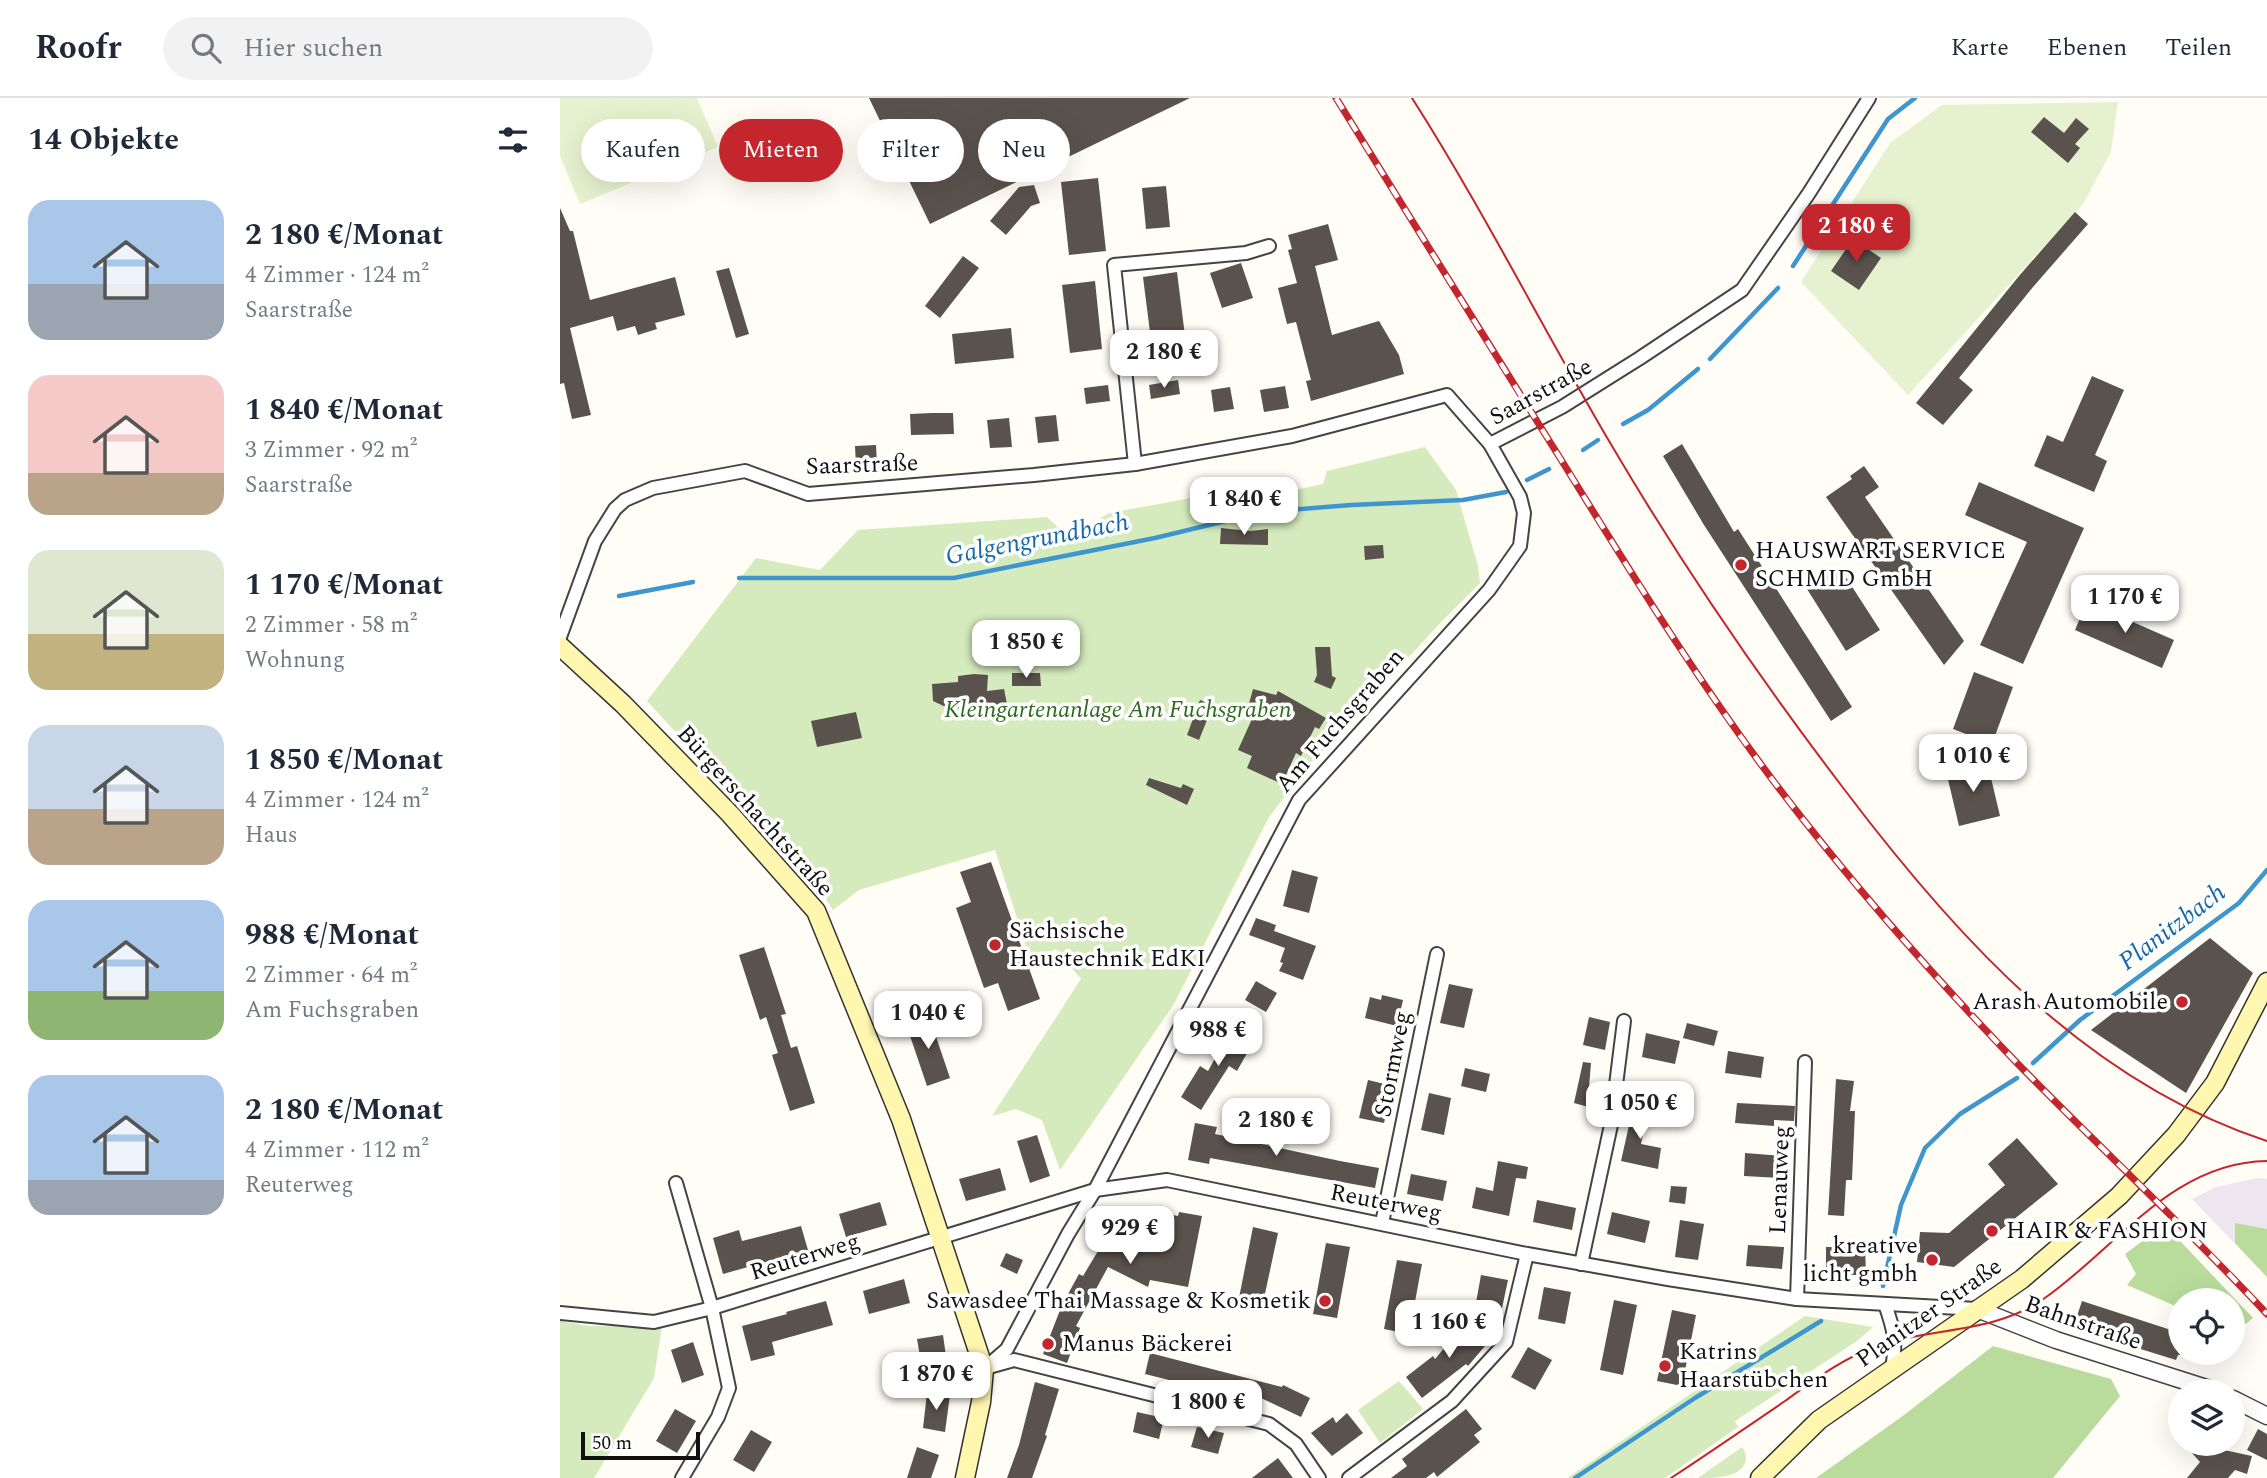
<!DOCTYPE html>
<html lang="de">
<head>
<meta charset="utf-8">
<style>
  :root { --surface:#fff; --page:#f2f2f3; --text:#1f2937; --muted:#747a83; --line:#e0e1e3; --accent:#c4262e }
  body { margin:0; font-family:Spectral,serif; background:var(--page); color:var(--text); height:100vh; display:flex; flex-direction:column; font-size:26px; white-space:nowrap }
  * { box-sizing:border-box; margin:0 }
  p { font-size:23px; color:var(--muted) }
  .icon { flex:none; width:38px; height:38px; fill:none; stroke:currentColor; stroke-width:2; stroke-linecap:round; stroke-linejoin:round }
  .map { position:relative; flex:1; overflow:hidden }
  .side { display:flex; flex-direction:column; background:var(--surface); width:560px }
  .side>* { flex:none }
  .guide { position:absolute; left:21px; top:21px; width:665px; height:63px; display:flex; gap:14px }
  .fabs { position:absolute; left:1608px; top:1190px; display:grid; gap:14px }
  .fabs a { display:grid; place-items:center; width:77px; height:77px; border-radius:50%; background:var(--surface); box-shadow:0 7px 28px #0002; font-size:35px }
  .scale { position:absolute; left:21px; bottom:18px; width:119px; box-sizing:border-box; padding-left:7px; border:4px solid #111; border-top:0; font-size:19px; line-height:24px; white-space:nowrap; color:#111; -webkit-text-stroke:5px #fff; paint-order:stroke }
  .price { position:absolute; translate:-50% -60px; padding:0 16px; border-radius:14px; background:#fff; color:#222; font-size:23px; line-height:46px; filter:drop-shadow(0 2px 4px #0008) }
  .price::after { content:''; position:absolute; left:50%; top:42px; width:21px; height:16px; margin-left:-10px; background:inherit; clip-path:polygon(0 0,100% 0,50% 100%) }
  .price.on { background:var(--accent); color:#fff }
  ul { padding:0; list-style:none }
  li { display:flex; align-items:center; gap:21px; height:175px; padding:0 28px }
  li span { display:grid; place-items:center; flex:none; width:196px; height:140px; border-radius:21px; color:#555 }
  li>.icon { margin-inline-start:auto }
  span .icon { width:84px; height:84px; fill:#fffc; stroke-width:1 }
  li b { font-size:30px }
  h2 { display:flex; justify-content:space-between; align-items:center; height:84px; padding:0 28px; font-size:30px }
  .tag { padding:0 24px; border-radius:32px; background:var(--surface); box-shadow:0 7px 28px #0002; font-size:24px; line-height:63px }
  .tag.on { background:var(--accent); color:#fff }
  header { display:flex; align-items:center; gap:42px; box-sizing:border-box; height:98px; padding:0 35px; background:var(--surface); border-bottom:2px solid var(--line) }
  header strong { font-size:33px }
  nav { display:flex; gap:38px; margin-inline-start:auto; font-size:24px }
  .search { width:490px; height:63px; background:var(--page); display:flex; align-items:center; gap:18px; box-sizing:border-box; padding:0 24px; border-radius:38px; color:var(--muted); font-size:26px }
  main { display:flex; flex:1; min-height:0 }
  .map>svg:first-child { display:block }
</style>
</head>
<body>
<header>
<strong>Roofr</strong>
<div class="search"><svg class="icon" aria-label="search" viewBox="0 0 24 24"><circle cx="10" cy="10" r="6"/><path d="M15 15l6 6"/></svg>Hier suchen</div>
<nav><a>Karte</a><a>Ebenen</a><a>Teilen</a></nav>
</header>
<main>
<section class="side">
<h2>14 Objekte<svg class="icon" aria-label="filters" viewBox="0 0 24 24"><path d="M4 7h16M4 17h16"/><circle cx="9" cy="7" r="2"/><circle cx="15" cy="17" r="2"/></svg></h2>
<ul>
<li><span style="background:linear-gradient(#a9c7e8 60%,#9aa5b1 0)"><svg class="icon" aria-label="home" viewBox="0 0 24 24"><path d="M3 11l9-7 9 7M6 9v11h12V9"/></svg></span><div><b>2 180 €/Monat</b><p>4 Zimmer · 124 m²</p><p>Saarstraße</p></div></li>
<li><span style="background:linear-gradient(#f6c9c9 70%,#b9a48a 0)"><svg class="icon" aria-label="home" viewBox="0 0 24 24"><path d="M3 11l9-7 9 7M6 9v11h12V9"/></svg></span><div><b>1 840 €/Monat</b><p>3 Zimmer · 92 m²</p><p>Saarstraße</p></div></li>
<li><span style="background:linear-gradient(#dfe7d0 60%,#c2b280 0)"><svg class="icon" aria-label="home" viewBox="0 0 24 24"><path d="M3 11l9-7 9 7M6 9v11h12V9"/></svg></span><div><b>1 170 €/Monat</b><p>2 Zimmer · 58 m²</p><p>Wohnung</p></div></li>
<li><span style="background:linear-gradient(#c9d6e8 60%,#b9a48a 0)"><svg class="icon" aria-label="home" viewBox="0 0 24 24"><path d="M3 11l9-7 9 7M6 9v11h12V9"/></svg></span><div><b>1 850 €/Monat</b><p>4 Zimmer · 124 m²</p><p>Haus</p></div></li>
<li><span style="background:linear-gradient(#a9c7e8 65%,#8fb573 0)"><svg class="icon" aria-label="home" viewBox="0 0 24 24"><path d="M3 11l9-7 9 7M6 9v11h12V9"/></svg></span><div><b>988 €/Monat</b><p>2 Zimmer · 64 m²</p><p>Am Fuchsgraben</p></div></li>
<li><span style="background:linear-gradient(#a9c7e8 75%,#9aa5b1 0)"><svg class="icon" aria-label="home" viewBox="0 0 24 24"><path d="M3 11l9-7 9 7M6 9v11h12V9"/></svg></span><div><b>2 180 €/Monat</b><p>4 Zimmer · 112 m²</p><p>Reuterweg</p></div></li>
</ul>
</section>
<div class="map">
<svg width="1707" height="1380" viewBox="0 0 1707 1380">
  <rect width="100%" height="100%" fill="#fffdf5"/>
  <path fill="#eee6ef" d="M1698,1080L1707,1081V1179L1632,1101L1656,1089Z"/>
  <g fill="#d5ebbd">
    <path d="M865,349L896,392L918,468L920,485L884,521L750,666L709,719L614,906L500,1072L482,1022L456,1011L432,1018L521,881L496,851L471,863L435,752L299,792L273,812L263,796L206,732L87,603L196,460L260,472L298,432L487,419L501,432L525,430L549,415L713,385L726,394L763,386L767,373Z"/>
    <path d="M1245,1218L1313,1229L1297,1243L1175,1323L1178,1329L1105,1380H1007Z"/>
    <path d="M0,1223L29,1228H102L94,1280L34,1380H0Z"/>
    <path d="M839,1283L863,1311L820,1345L798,1312Z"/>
    <path d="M1182,1349C1186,1354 1187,1359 1185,1365C1179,1380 1154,1380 1138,1380Z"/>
  </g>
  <g fill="#b9dc9c">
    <path d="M1675,1125L1707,1131V1179L1675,1145Z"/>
    <path d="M1604,1127H1605L1693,1220L1682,1229L1673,1221V1202H1620V1210L1567,1187L1576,1176L1565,1156Z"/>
    <path d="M1433,1248L1551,1281L1560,1298L1493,1380H1256L1344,1317Z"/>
  </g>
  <g fill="#e6f2cf">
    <path d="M0,0H137L158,49L20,106L0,58Z"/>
    <path d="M1558,4L1551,54L1523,106L1348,297L1241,184L1330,45L1382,7Z"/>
  </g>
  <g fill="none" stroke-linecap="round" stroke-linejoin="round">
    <g stroke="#3f96cf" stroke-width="4.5">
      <path d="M1233,168L1328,21L1355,0"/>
      <path d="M1150,261L1218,190"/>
      <path d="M1063,326L1088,312L1138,271"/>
      <path d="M1023,352L1038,342"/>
      <path d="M967,382L989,371"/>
      <path d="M179,480H394L595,440L703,414L791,407L903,402L946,394"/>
      <path d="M59,498L133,484"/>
      <path d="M1473,965L1520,922L1679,805L1707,772"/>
      <path d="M1323,1188L1341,1107L1365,1050L1400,1016L1457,980"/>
      <path d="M1015,1380L1135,1300L1261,1223"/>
    </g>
  </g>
  <g fill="#5a524d">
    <path d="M309,0H630L370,126Z"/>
    <path d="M1484,19L1504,35L1516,20L1529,31L1515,46L1520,50L1508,65L1471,34Z"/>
    <path d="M538,80L546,153L509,157L501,84Z"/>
    <path d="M474,87L480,105L471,108L446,137L430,123L459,89Z"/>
    <path d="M606,88L610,129L586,131L582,90Z"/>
    <path d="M0,110L10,133H13L30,202L115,179L125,217L95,225L97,231L78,237L75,228L57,233L53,218L10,230L31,317L12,321L4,285L0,286Z"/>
    <path d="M1515,114L1528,126L1473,189L1399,280L1413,292L1383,327L1356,305L1459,178Z"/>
    <path d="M768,126L778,162L755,168L772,237L819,223L839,257L844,276L751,303L746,283L751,282L736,224L727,226L718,190L737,185L728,152L732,151L728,137Z"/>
    <path d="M1293,141L1321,160L1299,192L1271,173Z"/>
    <path d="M403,158L419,170L380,220L365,208Z"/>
    <path d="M681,165L693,200L662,210L650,175Z"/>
    <path d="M169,170L189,236L176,240L156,173Z"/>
    <path d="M617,174L626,246L592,250L583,179Z"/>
    <path d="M535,183L542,251L510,255L502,187Z"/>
    <path d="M451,230L454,260L395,266L392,236Z"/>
    <path d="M1532,278L1564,292L1535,357L1547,363L1534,394L1474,368L1487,337L1503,344Z"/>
    <path d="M618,282L620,296L591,301L589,287Z"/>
    <path d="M548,287L550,303L526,306L524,290Z"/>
    <path d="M725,288L729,310L704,314L700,292Z"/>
    <path d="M670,289L674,311L654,314L651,292Z"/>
    <path d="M372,315H393L394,336L351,337L350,316Z"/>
    <path d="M496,317L499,343L478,345L475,319Z"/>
    <path d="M449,320L452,349L430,350L427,322Z"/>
    <path d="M1122,346L1174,434L1178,431L1292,609L1271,623L1144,427L1103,358Z"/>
    <path d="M316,347L317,367L296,368L295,348Z"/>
    <path d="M1304,368L1319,389L1305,399L1404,543L1384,567L1266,399L1292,381L1290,378Z"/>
    <path d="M1419,384L1524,430L1463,566L1420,547L1467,444L1405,417Z"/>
    <path d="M661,430L690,433L708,431V447L660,446Z"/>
    <path d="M823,447L824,460L805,462L804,448Z"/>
    <path d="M1280,470L1320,532L1286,553L1247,491Z"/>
    <path d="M1527,504L1614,542L1602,570L1515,532Z"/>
    <path d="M755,549H770L772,578L776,580L771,591L754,584L757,577Z"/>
    <path d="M1414,574L1453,589L1432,646L1393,631Z"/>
    <path d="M452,575H480L481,588H452Z"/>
    <path d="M414,576L428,577L427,593L444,591L447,606L390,611L373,603L372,586L398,584V578Z"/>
    <path d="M693,591L716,597L718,593L766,620L759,631L755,629L741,658L736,655L722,686L687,670L692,658L678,652L696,612L688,609Z"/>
    <path d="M640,602L653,607L639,642L627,637Z"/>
    <path d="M296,614L302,640L257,649L251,623Z"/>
    <path d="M1427,663L1440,718L1399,728L1386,673Z"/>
    <path d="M589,680L621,690L623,686L634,691L627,707L586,687Z"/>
    <path d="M431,764L480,901L448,913L438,885L424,890L396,810L411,804L400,774Z"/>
    <path d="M732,772L758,779L749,815L723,808Z"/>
    <path d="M696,820L716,827L714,833L756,848L743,882L719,873L723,865L720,864L725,850L689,837Z"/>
    <path d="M1650,840L1693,875L1626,995L1531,932Z"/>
    <path d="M204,849L226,916L221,917L231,950L237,948L255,1005L230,1013L212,957L218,955L206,919L200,922L179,857Z"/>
    <path d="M696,883L717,895L706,914L685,902Z"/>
    <path d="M889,886L913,891L904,930L880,925Z"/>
    <path d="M822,897L843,902L837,928L805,920L810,899L821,902Z"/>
    <path d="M369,918L390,980L367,988L346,926Z"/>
    <path d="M1029,919L1050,924L1045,952L1023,947Z"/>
    <path d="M1127,925L1158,933L1154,948L1123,940Z"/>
    <path d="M673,928L695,941L677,973L669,968L641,1012L621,999L640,968L648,973Z"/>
    <path d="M1086,935L1120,943L1115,966L1082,959Z"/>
    <path d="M1168,953L1204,959L1201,980L1165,975Z"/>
    <path d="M1023,964L1031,965L1029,989L1037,991L1032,1010L1014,1005Z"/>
    <path d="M905,970L930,976L926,994L901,988Z"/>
    <path d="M1276,981L1294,983L1290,1013H1295L1292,1082H1286L1284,1118L1268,1117Z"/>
    <path d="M808,982L833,988L824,1025L799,1020Z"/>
    <path d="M869,995L891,1000L884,1037L861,1032Z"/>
    <path d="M1074,1005L1089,1008L1081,1046L1101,1050L1098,1071L1061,1063Z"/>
    <path d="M1177,1005L1235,1008L1234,1023L1214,1022V1028L1175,1025Z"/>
    <path d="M635,1025L657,1029L655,1036L780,1063L819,1070L815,1090L650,1060L649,1066L628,1062Z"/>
    <path d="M477,1037L490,1078L470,1085L457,1043Z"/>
    <path d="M1457,1040L1498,1086L1394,1169L1357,1164L1360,1134L1389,1135L1445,1087L1428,1066Z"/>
    <path d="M1185,1055L1223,1058L1222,1080L1184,1078Z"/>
    <path d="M938,1063L968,1069L966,1081L956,1080L949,1118L912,1110L916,1089L933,1093Z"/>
    <path d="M440,1070L446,1092L406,1103L399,1081Z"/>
    <path d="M851,1076L887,1083L883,1103L847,1096Z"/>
    <path d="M1111,1088L1127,1089L1125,1106L1109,1104Z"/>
    <path d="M977,1102L1016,1110L1012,1132L973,1124Z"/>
    <path d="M320,1104L327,1127L286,1139L279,1116Z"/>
    <path d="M576,1110L618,1118L619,1114L642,1118L628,1189L590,1182L588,1189L548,1169L516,1228L520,1230L507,1265L483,1256L502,1207L519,1176L523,1178L556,1123L564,1127L569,1115L574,1118Z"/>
    <path d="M1052,1114L1090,1123L1085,1145L1047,1136Z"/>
    <path d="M1120,1122L1144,1126L1138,1162L1115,1159Z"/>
    <path d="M241,1128L248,1152L163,1176L153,1140L179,1132L182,1143Z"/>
    <path d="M693,1129L718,1135L703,1205L679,1200Z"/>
    <path d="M766,1145L790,1149L777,1220L753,1216Z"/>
    <path d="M1188,1147L1224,1149L1222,1171L1186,1168Z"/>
    <path d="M1266,1149H1305L1306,1177H1266Z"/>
    <path d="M446,1155L463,1162L457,1176L440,1168Z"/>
    <path d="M837,1162L862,1166L849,1236L824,1231Z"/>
    <path d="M921,1177L948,1182L941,1215L915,1210Z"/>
    <path d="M344,1181L350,1205L309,1216L303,1193Z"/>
    <path d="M984,1189L1011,1194L1005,1226L978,1221Z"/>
    <path d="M1054,1202L1077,1207L1063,1277L1040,1272Z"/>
    <path d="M266,1203L273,1227L212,1244L215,1257L191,1263L182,1228L227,1216L226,1214Z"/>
    <path d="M1522,1203L1608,1231L1609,1227L1620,1231V1257H1618L1616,1262L1513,1230Z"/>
    <path d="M1112,1212L1136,1217L1122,1288L1097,1283Z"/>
    <path d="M907,1223L930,1242L908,1268L906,1266L862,1300L846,1279L873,1258L875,1261Z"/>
    <path d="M383,1237L388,1273L363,1276L357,1241Z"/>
    <path d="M133,1244L144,1277L122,1285L111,1252Z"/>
    <path d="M968,1249L992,1262L975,1292L951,1279Z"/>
    <path d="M590,1255L722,1289L723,1287L750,1300L741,1319L699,1299L697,1304L585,1276Z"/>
    <path d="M475,1284L499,1291L485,1337L487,1338L472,1380H447L459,1347Z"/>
    <path d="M367,1295L390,1297L385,1334L363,1330Z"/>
    <path d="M115,1311L136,1323L117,1355L96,1343Z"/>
    <path d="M906,1311L922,1331L914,1337L920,1344L877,1379L874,1374L866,1380H831L847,1368L842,1361Z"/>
    <path d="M577,1314L604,1320L599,1341L573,1334Z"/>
    <path d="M787,1315L803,1335L772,1358L751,1335L773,1319L776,1325Z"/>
    <path d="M637,1329L664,1335L658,1356L631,1349Z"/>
    <path d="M1698,1331L1707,1336V1362L1687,1352Z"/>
    <path d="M191,1332L212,1344L194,1374L173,1362Z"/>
    <path d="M1624,1346H1653L1650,1349L1692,1358L1687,1376L1675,1372L1668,1380H1627L1640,1364Z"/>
    <path d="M357,1349L379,1357L371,1380H347Z"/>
    <path d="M718,1360L733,1380H692Z"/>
  </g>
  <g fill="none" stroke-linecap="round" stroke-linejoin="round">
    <g stroke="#444" stroke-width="16">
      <g id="minor">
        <path d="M930,346L1002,309L1080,260L1182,192L1249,95L1309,0"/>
        <path d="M575,366L554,167L686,155L709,148"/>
        <path d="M0,539L35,443L55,411L65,402L93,390L185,373L248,396L474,377L575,366L732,338L887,297L930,346L960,399L964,415L960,448L929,492L739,702L535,1092L508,1136L447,1251L424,1271"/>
        <path d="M116,1085L152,1210L169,1290L158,1319L122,1380"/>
        <path d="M822,1125L877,856"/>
        <path d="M1021,1166L1051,1027L1064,923"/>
        <path d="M1237,1201L1245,964"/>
        <path d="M1325,1206C1334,1232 1337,1243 1332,1270"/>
        <path d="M0,1215L94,1224L152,1210L535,1092L607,1082L967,1156L1108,1181L1237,1201L1417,1211"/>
        <path d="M429,1269L454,1262L709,1326L736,1346L759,1380"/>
        <path d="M789,1380L892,1303L946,1244L967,1156"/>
      </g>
    </g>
    <g stroke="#444" stroke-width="19">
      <g id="tertiary">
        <path d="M1417,1211L1496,1242L1656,1293"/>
        <path d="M1673,1301L1707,1318"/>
      </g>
    </g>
    <g stroke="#333" stroke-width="21">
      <g id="secondary">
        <path d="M0,548L63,606L170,716L256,813L341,1021L424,1271L421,1304L405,1380"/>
        <path d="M1200,1380L1259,1322L1462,1181L1559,1098L1616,1037L1655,985L1707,884"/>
      </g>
    </g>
    <use href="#minor" stroke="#fff" stroke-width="12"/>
    <use href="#tertiary" stroke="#fff" stroke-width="16"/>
    <use href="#secondary" stroke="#fff6b0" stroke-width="18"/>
    <g stroke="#c4262e" stroke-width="2">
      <path d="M852,0C924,113 984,233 1052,348C1122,467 1200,581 1284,691C1395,838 1526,984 1707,1043"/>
      <path d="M1111,1380C1149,1355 1187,1329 1225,1303C1253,1283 1283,1260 1315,1249C1370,1229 1432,1236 1482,1202C1554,1153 1611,1064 1707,1063"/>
    </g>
    <g stroke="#c4262e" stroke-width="7">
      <path id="rail" d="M776,0C852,123 928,245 1005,368C1079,488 1154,609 1242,720C1309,805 1381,886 1456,964C1539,1049 1626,1129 1707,1216"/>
    </g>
    <use href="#rail" stroke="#fff" stroke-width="4.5" stroke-dasharray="13" stroke-linecap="butt"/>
  </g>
  <g fill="#c4262e" stroke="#fff" stroke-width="2.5">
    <circle cx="1181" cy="467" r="7"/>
    <circle cx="435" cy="847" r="7"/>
    <circle cx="1622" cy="904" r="7"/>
    <circle cx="1432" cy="1133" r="7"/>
    <circle cx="1372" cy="1162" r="7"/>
    <circle cx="765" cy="1203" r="7"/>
    <circle cx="488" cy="1246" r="7"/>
    <circle cx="1105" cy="1268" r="7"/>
  </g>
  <g text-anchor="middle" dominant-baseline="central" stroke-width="7" stroke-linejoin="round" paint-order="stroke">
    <g font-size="24" fill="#111" stroke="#fff">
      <text transform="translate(981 294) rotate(-29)">Saarstraße</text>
      <text transform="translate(302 367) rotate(-2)">Saarstraße</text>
      <text transform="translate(780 623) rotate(-49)">Am Fuchsgraben</text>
      <text transform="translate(195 713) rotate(48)">Bürgerschachtstraße</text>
      <text transform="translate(833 966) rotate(-79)">Stormweg</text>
      <text transform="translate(1220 1082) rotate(-88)">Lenauweg</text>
      <text transform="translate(826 1105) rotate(11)">Reuterweg</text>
      <text transform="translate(245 1159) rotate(-17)">Reuterweg</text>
      <text transform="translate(1369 1215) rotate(-35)">Planitzer Straße</text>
      <text transform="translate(1523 1225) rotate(19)">Bahnstraße</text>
    </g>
    <g font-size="24" fill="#111" stroke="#fff" text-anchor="start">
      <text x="1195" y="453">HAUSWART SERVICE<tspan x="1195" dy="28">SCHMID GmbH</tspan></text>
      <text x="449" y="833">Sächsische<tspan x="449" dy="28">Haustechnik EdKI</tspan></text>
      <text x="1608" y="904" text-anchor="end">Arash Automobile</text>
      <text x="1446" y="1133">HAIR &amp; FASHION</text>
      <text x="1358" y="1148" text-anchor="end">kreative<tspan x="1358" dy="28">licht gmbh</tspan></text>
      <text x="751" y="1203" text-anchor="end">Sawasdee Thai Massage &amp; Kosmetik</text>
      <text x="502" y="1246">Manus Bäckerei</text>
      <text x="1119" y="1254">Katrins<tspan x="1119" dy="28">Haarstübchen</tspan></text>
    </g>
    <g font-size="24" font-style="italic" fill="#2f6b1f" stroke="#fff">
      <text x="558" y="612">Kleingartenanlage Am Fuchsgraben</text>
    </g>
    <g font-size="26" font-style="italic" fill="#1768a6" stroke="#fff">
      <text transform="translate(477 441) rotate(-11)">Galgengrundbach</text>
      <text transform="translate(1612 829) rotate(-37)">Planitzbach</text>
    </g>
  </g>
</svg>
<div class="fabs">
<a><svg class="icon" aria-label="locate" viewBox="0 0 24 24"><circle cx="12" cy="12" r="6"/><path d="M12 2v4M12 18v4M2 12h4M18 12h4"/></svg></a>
<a><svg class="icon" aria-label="layers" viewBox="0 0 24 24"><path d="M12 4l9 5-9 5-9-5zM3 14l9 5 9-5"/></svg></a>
</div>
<div class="scale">50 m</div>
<b class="price on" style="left:1296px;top:166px">2 180 €</b>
<b class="price" style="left:604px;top:292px">2 180 €</b>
<b class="price" style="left:684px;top:439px">1 840 €</b>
<b class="price" style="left:1565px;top:537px">1 170 €</b>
<b class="price" style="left:466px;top:582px">1 850 €</b>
<b class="price" style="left:1413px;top:696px">1 010 €</b>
<b class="price" style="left:368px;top:953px">1 040 €</b>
<b class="price" style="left:658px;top:970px">988 €</b>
<b class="price" style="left:1080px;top:1043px">1 050 €</b>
<b class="price" style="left:716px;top:1060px">2 180 €</b>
<b class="price" style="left:570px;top:1168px">929 €</b>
<b class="price" style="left:889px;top:1262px">1 160 €</b>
<b class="price" style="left:376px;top:1314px">1 870 €</b>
<b class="price" style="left:648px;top:1342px">1 800 €</b>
<div class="guide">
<a class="tag">Kaufen</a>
<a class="tag on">Mieten</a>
<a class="tag">Filter</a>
<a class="tag">Neu</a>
</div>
</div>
</main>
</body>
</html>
